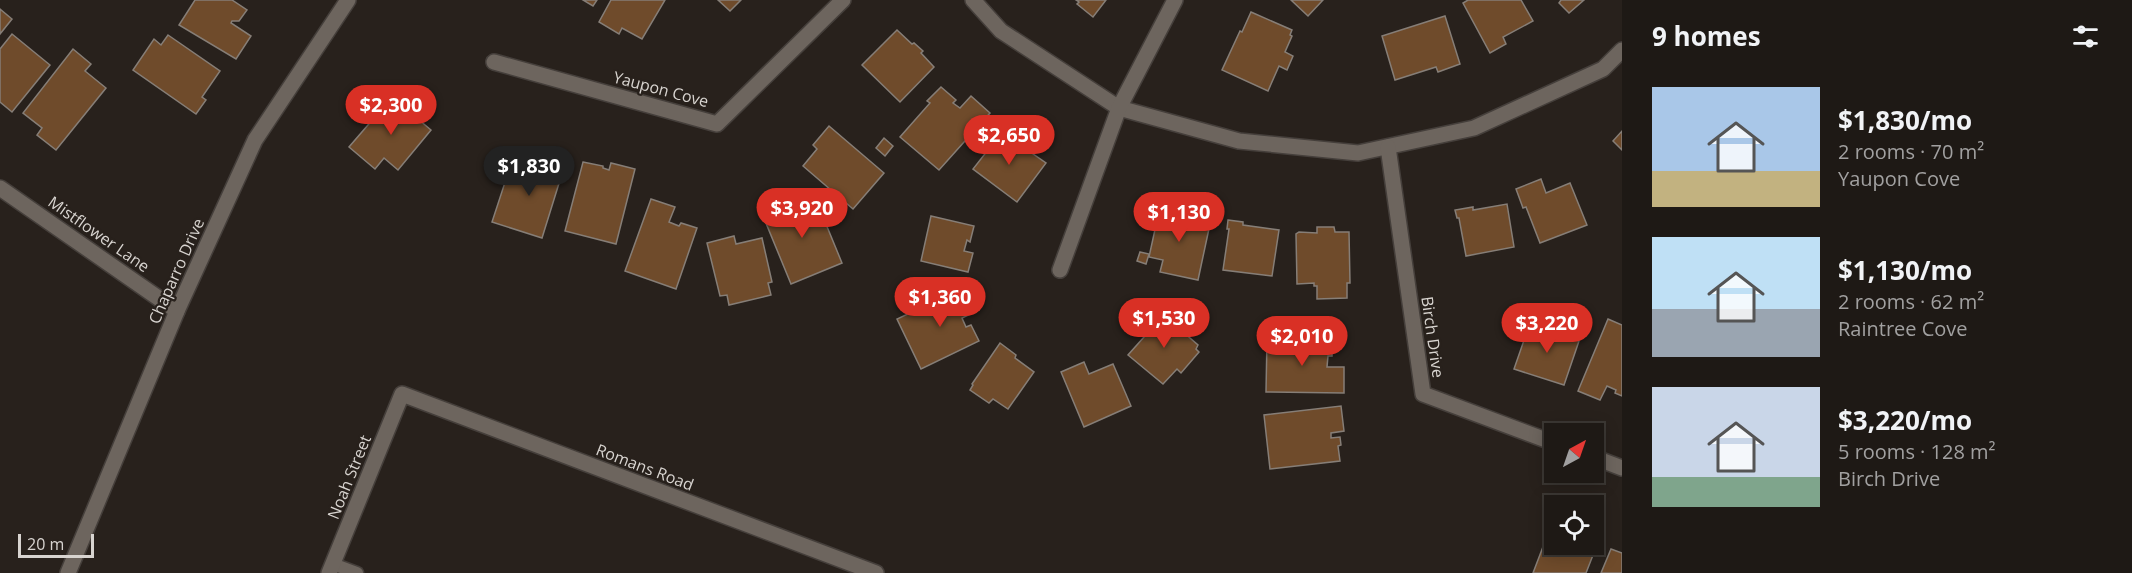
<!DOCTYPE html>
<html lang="en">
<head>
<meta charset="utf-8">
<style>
  :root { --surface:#1e1915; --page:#26221e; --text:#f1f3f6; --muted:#a1a0a0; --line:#3c3834; --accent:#d93025 }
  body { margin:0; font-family:"Open Sans",sans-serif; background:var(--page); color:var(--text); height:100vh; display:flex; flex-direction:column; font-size:22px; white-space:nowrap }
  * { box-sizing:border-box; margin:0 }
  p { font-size:20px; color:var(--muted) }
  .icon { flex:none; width:33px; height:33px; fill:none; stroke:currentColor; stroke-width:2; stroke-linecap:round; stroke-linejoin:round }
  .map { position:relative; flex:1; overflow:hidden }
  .side { display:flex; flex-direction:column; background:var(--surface); width:510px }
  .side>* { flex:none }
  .needle { width:39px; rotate:40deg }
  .fabs { position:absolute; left:1544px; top:423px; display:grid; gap:12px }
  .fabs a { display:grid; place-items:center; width:60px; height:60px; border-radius:0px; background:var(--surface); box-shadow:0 3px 15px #0003,0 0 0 2px var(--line); font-size:30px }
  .scale { position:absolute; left:18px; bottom:15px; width:76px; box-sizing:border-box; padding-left:6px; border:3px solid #d8d4d0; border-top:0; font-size:16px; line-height:21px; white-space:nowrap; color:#d8d4d0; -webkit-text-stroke:4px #28211c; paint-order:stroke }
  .price { position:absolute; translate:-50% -51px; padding:0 14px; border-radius:21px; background:var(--accent); color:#fff; font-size:20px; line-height:39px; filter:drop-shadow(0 2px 3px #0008) }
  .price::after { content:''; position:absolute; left:50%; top:36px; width:18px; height:14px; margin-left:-9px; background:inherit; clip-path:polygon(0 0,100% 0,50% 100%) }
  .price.active { background:#222; color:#fff }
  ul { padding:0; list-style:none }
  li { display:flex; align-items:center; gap:18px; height:150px; padding:0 30px }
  li span { display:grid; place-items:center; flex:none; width:168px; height:120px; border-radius:0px; color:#555 }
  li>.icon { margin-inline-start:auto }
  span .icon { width:72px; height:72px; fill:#fffc; stroke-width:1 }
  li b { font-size:26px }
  h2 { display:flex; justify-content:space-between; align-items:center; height:72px; padding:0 30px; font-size:26px }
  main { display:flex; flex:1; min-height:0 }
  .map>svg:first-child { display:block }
</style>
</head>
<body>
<main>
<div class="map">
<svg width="1622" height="573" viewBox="0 0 1622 573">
  <rect width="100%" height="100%" fill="#28211c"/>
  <g fill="#6f4b2b" stroke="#867e77" stroke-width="1.5">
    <path d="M195,0H232L247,10L239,21H232L231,23L251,36L236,59L179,25Z"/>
    <path d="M583,0H597L593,6Z"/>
    <path d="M611,0H665L642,39L622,28L619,34L599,22Z"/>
    <path d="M718,0H741L730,11Z"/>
    <path d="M1076,0H1106L1093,17L1077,4L1079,2Z"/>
    <path d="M1291,0H1323L1308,16Z"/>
    <path d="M1468,0H1521L1533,21L1503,37L1506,44L1490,53L1463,3Z"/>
    <path d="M1561,0H1584L1569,13L1559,3Z"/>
    <path d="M0,9L12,19L0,34Z"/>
    <path d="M1251,12L1292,30L1290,35L1292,36L1285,52L1293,56L1287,70L1279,66L1268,91L1222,70L1240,31L1242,32Z"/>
    <path d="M1445,16L1460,64L1438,72L1436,67L1395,80L1382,36Z"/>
    <path d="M897,30L912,44L914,43L923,51L921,53L934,67L900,102L862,65Z"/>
    <path d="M12,34L50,65L12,112L0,102V49Z"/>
    <path d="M168,35L220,71L202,97L206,100L196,114L133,70L154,39L161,45Z"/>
    <path d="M73,49L91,64L85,71L106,88L56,150L37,135L42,128L23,113Z"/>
    <path d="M941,87L956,100L953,103L960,108L971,96L990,113L939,170L900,137L930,103L927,101Z"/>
    <path d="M393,96L411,112L413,111L420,117L418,119L431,130L398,170L384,158L375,169L349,147Z"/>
    <path d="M829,126L884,173L853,209L803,166L817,149L813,145Z"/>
    <path d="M1000,128L1023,147L1046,163L1017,202L973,169L999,136L996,134Z"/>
    <path d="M1622,131V150L1613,141Z"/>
    <path d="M884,138L893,146L885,156L876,148Z"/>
    <path d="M542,157L565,164L542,238L492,222L512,161L527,165L526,169L537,173Z"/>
    <path d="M583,162L603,166V168L609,170L611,163L635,169L616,244L565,231Z"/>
    <path d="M1541,179L1546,193L1570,183L1587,225L1540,243L1526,207L1523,208L1516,189Z"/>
    <path d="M814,195L842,263L791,284L761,211L787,201L791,211L796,209L794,203Z"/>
    <path d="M651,199L675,207L669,222L679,226L681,223L697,228L676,289L625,271Z"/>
    <path d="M1161,202L1179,206L1177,216L1210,224L1198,280L1160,272L1163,260L1149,257Z"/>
    <path d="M1507,204L1514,247L1466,256L1459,218H1457L1455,210L1473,207V210Z"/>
    <path d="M931,216L974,226L970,242L967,240L964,251L973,253L968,272L921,261Z"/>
    <path d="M1228,220L1243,222V225L1279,230L1272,276L1223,270L1229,229H1227Z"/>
    <path d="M1317,227H1334L1335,232H1349L1350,283H1347V298L1317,299V286H1314V283L1297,284L1296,234L1299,232L1317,233Z"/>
    <path d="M734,236L736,244L762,238L772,282L768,283L771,295L729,305L727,295L720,296L707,243Z"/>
    <path d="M1140,252L1149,254L1146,264L1137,261Z"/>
    <path d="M967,286L979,310L962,318L966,327L971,325L979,341L921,369L897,319Z"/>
    <path d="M1160,312L1198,345L1196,349L1199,352L1181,373L1177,369L1163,384L1128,355L1144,337L1137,331L1144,322L1149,325Z"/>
    <path d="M1608,319L1622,325V396L1615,393L1616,390L1607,386L1600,400L1578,391Z"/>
    <path d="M1530,323L1579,341L1564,385L1514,369Z"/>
    <path d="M1267,339L1332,340V356H1328L1327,367H1344V393L1266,392Z"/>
    <path d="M1000,343L1016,355L1015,358L1034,372L1008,409L993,399L989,403L970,390L973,385L972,384Z"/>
    <path d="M1084,362L1089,374L1113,364L1131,406L1084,427L1061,372Z"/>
    <path d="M1341,406L1344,431L1331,433V438L1340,437L1341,445L1338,446L1340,461L1270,469L1264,415Z"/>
    <path d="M1593,529L1602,532L1586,573H1533L1549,531H1554V544H1593Z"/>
    <path d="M1611,549L1622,553V573H1601Z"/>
  </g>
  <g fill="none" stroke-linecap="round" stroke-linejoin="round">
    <g stroke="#453f3b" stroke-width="15">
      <path id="lane" d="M333,564L357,573"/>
    </g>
    <g stroke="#453f3b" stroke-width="18">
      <g id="street">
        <path d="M973,0L1001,31L1119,108L1239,141L1358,153L1474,128L1603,69L1622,50"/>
        <path d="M494,62L717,124L843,0"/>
        <path d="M1388,147L1423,394L1554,443"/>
        <path d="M0,188L177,311"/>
        <path d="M1060,270L1119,108L1175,0"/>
        <path d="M1593,457L1622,468"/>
        <path d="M68,573L177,311L255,140L348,0"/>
        <path d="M329,573L402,394L876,573"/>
      </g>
    </g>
    <use href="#lane" stroke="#6d655e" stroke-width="12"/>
    <use href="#street" stroke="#6d655e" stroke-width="15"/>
  </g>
  <g text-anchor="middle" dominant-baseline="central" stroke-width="4.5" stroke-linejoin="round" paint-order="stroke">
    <g font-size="16" fill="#d8d4d0" stroke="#28211c">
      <text transform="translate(661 89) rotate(15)">Yaupon Cove</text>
      <text transform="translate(99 234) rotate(35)">Mistflower Lane</text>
      <text transform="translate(176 271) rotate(-66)">Chaparro Drive</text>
      <text transform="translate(1433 337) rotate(82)">Birch Drive</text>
      <text transform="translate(645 467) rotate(21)">Romans Road</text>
      <text transform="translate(349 477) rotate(-68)">Noah Street</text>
    </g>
  </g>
</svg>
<div class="fabs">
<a><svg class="needle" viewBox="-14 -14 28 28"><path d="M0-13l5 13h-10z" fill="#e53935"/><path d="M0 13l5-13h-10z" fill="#a1a0a0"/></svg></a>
<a><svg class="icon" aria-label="locate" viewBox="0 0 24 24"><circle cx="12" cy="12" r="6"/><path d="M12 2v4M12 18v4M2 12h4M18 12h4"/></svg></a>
</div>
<div class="scale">20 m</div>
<b class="price" style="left:391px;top:136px">$2,300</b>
<b class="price" style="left:1009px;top:166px">$2,650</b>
<b class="price active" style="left:529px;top:197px">$1,830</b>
<b class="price" style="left:802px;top:239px">$3,920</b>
<b class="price" style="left:1179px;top:243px">$1,130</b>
<b class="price" style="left:940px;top:328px">$1,360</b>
<b class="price" style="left:1164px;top:349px">$1,530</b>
<b class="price" style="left:1547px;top:354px">$3,220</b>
<b class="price" style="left:1302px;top:367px">$2,010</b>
</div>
<section class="side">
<h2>9 homes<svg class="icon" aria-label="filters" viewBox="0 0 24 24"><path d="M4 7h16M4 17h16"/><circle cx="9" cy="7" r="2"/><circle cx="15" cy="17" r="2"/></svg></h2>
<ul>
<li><span style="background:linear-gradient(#a9c7e8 70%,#c2b280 0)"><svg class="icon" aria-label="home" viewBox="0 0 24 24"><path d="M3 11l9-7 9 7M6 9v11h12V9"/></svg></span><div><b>$1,830/mo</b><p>2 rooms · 70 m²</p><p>Yaupon Cove</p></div></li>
<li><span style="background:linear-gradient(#bfe0f5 60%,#9aa5b1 0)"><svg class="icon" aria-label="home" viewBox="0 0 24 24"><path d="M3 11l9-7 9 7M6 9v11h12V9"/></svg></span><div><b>$1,130/mo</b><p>2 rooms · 62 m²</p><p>Raintree Cove</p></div></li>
<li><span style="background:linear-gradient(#c9d6e8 75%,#7fa58c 0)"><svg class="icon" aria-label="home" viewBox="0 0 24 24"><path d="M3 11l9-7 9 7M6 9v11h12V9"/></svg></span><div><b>$3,220/mo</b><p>5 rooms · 128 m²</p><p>Birch Drive</p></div></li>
</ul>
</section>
</main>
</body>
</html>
